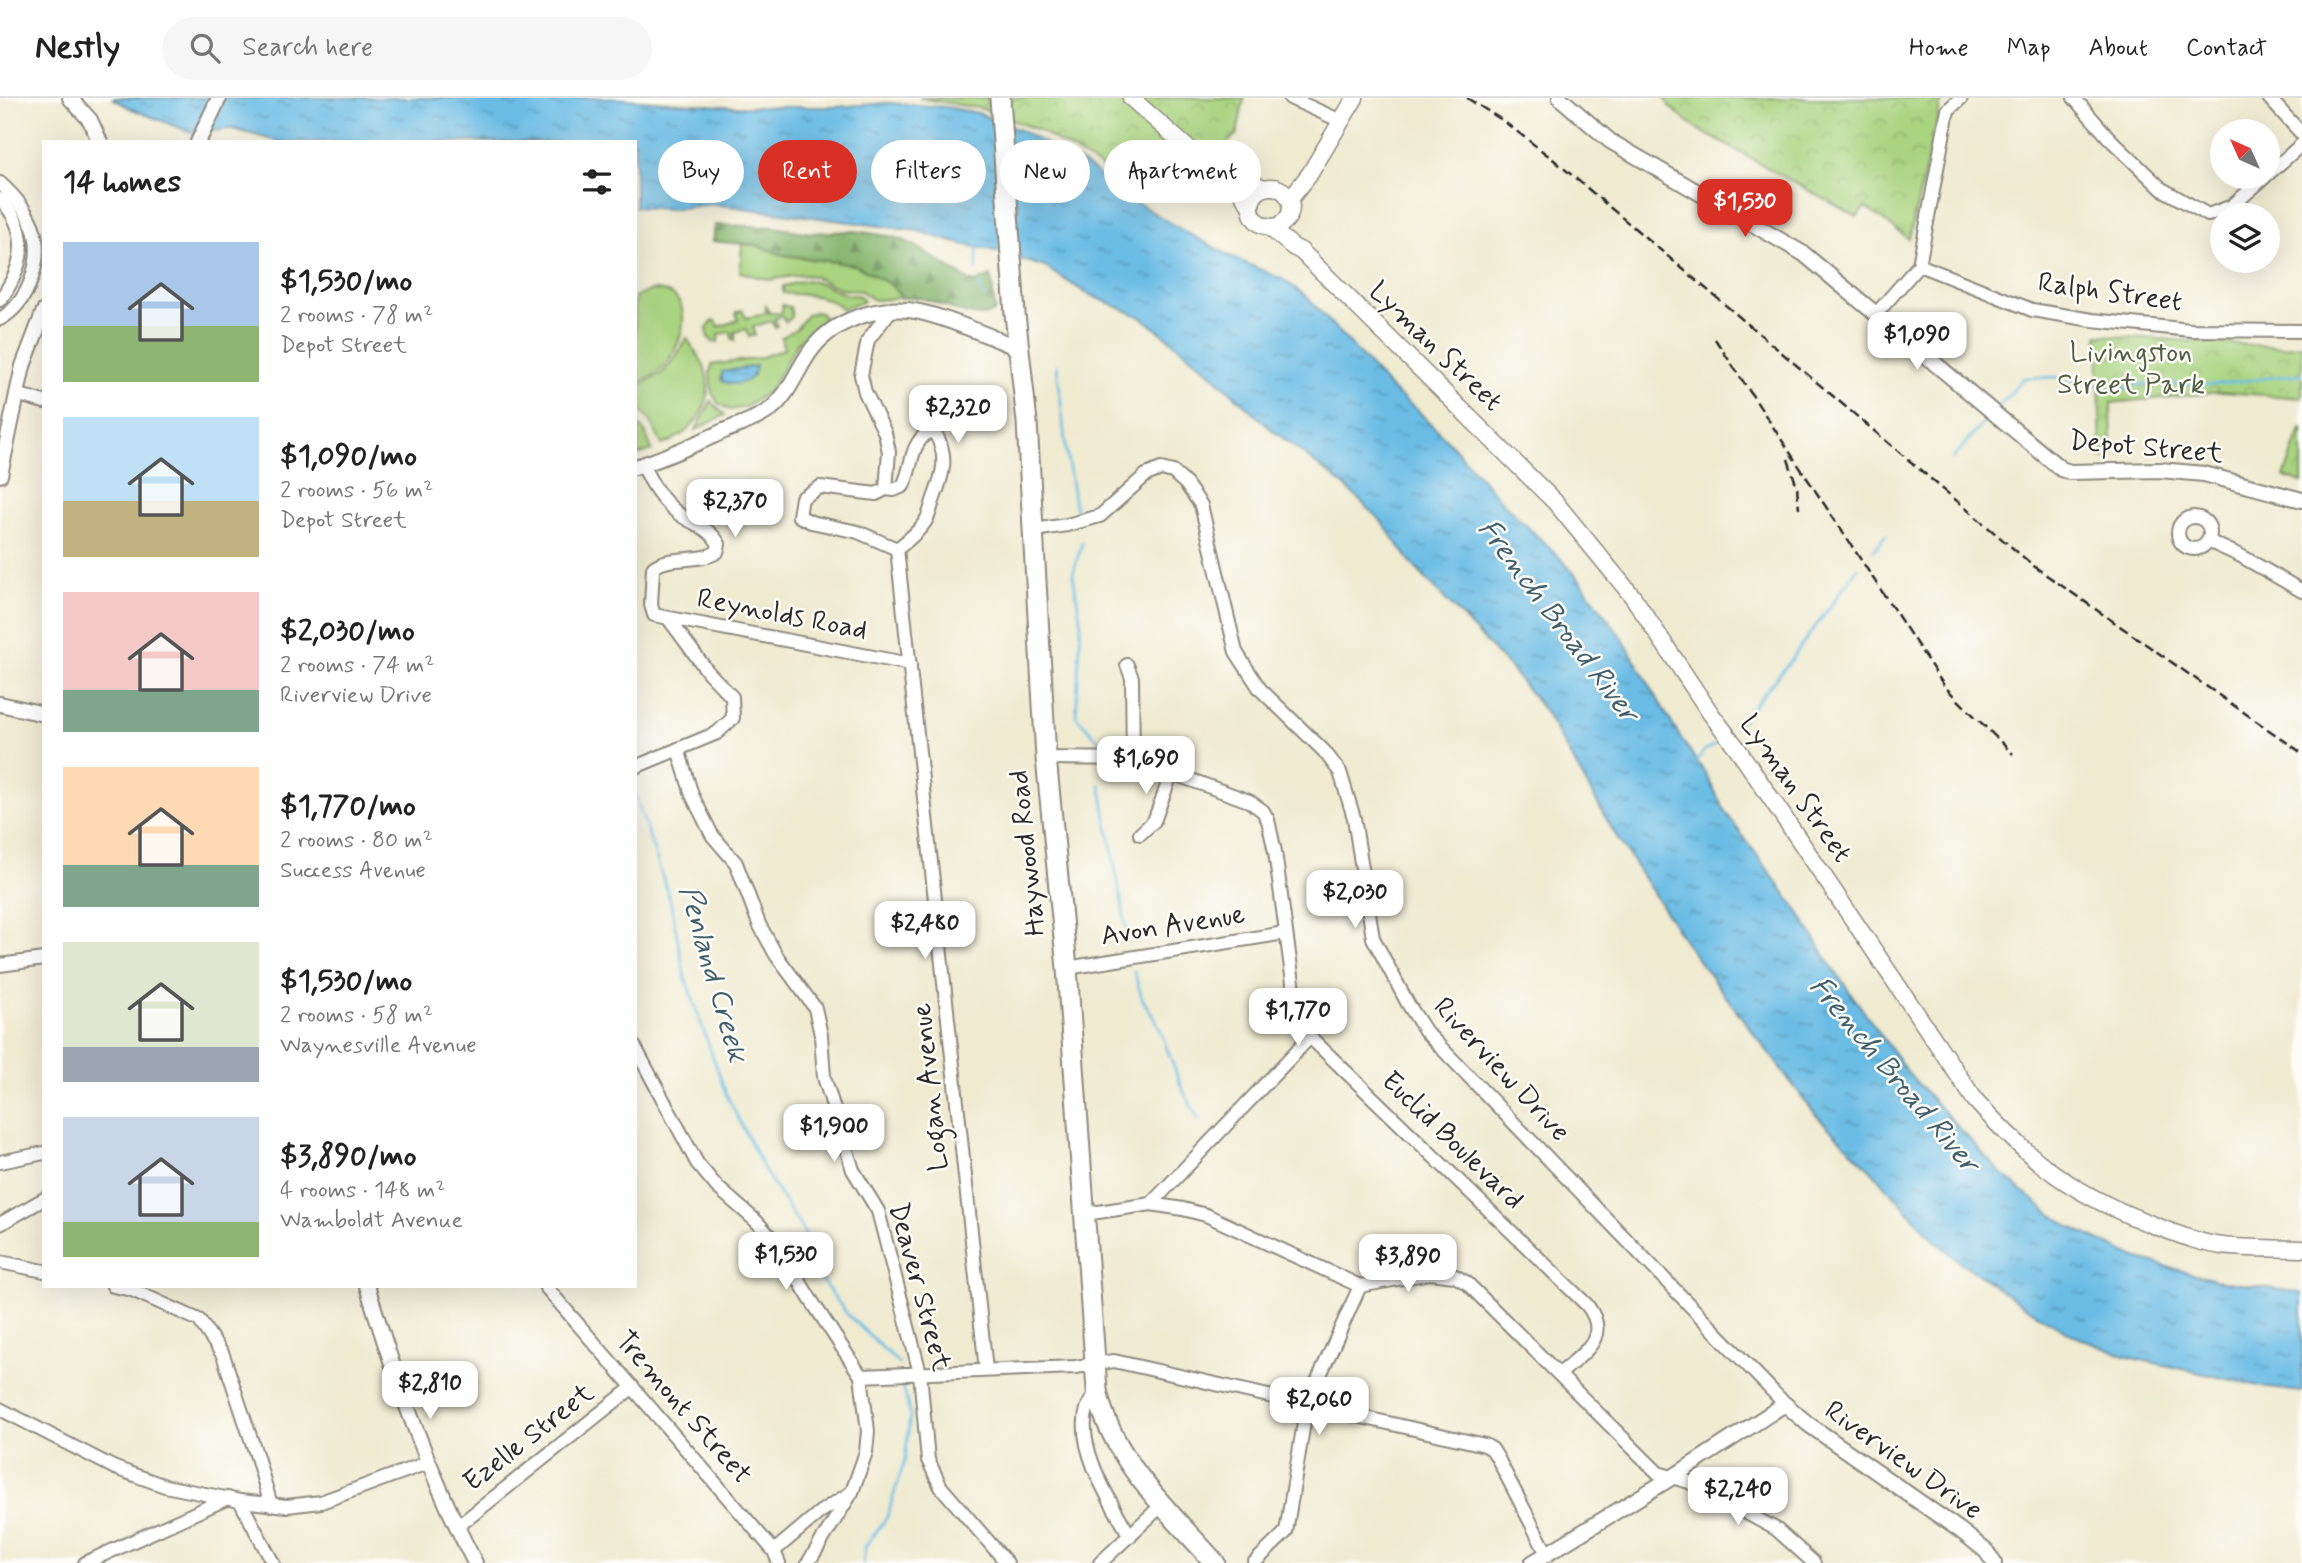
<!DOCTYPE html>
<html lang="en">
<head>
<meta charset="utf-8">
<style>
  :root { --surface:#fff; --page:#f6f6f6; --text:#222; --muted:#767676; --line:#e0e0e0; --accent:#d93025 }
  body { margin:0; font-family:Mynerve,sans-serif; background:var(--page); color:var(--text); height:100vh; display:flex; flex-direction:column; font-size:26px; white-space:nowrap }
  * { box-sizing:border-box; margin:0 }
  p { font-size:23px; color:var(--muted) }
  .icon { flex:none; width:38px; height:38px; fill:none; stroke:currentColor; stroke-width:2; stroke-linecap:round; stroke-linejoin:round }
  .map { position:relative; flex:1; overflow:hidden }
  .panel { position:absolute; left:42px; top:42px; width:595px; height:1148px; display:flex; flex-direction:column; background:var(--surface); border-radius:0px; box-shadow:0 7px 28px #0002 }
  .panel>* { flex:none }
  .hud { position:absolute; left:658px; top:42px; width:665px; height:63px; display:flex; gap:14px }
  .needle { width:46px; rotate:315deg }
  .tools { position:absolute; left:2210px; top:21px; display:grid; gap:14px }
  .tools a { display:grid; place-items:center; width:70px; height:70px; border-radius:50%; background:var(--surface); box-shadow:0 7px 28px #0002; font-size:35px }
  .price { position:absolute; translate:-50% -60px; padding:0 16px; border-radius:14px; background:#fff; color:#222; font-size:23px; line-height:46px; filter:drop-shadow(0 2px 4px #0008) }
  .price::after { content:''; position:absolute; left:50%; top:42px; width:21px; height:16px; margin-left:-10px; background:inherit; clip-path:polygon(0 0,100% 0,50% 100%) }
  .price.on { background:var(--accent); color:#fff }
  ul { padding:0; list-style:none }
  li { display:flex; align-items:center; gap:21px; height:175px; padding:0 21px }
  li span { display:grid; place-items:center; flex:none; width:196px; height:140px; border-radius:0px; color:#555 }
  li>.icon { margin-inline-start:auto }
  span .icon { width:84px; height:84px; fill:#fffc; stroke-width:1 }
  li b { font-size:30px }
  h2 { display:flex; justify-content:space-between; align-items:center; height:84px; padding:0 21px; font-size:30px }
  .pill { padding:0 24px; border-radius:32px; background:var(--surface); box-shadow:0 7px 28px #0002; font-size:24px; line-height:63px }
  .pill.on { background:var(--accent); color:#fff }
  header { display:flex; align-items:center; gap:42px; box-sizing:border-box; height:98px; padding:0 35px; background:var(--surface); border-bottom:2px solid var(--line) }
  header strong { font-size:33px }
  nav { display:flex; gap:38px; margin-inline-start:auto; font-size:24px }
  .search { width:490px; height:63px; background:var(--page); display:flex; align-items:center; gap:18px; box-sizing:border-box; padding:0 24px; border-radius:38px; color:var(--muted); font-size:26px }
  .map>svg:first-child { display:block }
</style>
</head>
<body>
<header>
<strong>Nestly</strong>
<div class="search"><svg class="icon" aria-label="search" viewBox="0 0 24 24"><circle cx="10" cy="10" r="6"/><path d="M15 15l6 6"/></svg>Search here</div>
<nav><a>Home</a><a>Map</a><a>About</a><a>Contact</a></nav>
</header>
<div class="map">
<svg width="2302" height="1465" viewBox="0 0 2302 1465">
  <defs>
    <pattern id="forest-firs" width="22" height="20" patternUnits="userSpaceOnUse" patternTransform="scale(1.75)"><rect width="22" height="20" fill="#86b56e"/><path d="M5 1l3.5 6h-7zM16 11l3.5 6h-7z" fill="#6e935b"/></pattern>
    <pattern id="park-crowns" width="20" height="18" patternUnits="userSpaceOnUse" patternTransform="scale(1.75)"><rect width="20" height="18" fill="#a9d37f"/><path d="M2 6a3 3 0 1 1 6 0M12 15a3 3 0 1 1 6 0" fill="none" stroke="#92b56e"/></pattern>
    <pattern id="water-ripples" width="26" height="14" patternUnits="userSpaceOnUse" patternTransform="scale(1.75)"><rect width="26" height="14" fill="#6abce5"/><path d="M2 4q2-2 4 0t4 0M15 11q2-2 4 0t4 0" fill="none" stroke="#5799ba"/></pattern>
  </defs>
  <rect width="100%" height="100%" fill="#fdfcf7"/>
  <filter id="ink" filterUnits="userSpaceOnUse"><feTurbulence type="fractalNoise" baseFrequency=".0143" numOctaves="2"/><feDisplacementMap in="SourceGraphic" scale="14" xChannelSelector="R" yChannelSelector="G"/><feConvolveMatrix kernelMatrix="1 2 1 2 8 2 1 2 1" color-interpolation-filters="sRGB"/></filter>
  <filter id="wash" filterUnits="userSpaceOnUse"><feTurbulence type="fractalNoise" baseFrequency=".00686" numOctaves="4" result="noise"/><feDisplacementMap in="SourceGraphic" scale="28" xChannelSelector="R" yChannelSelector="G"/><feGaussianBlur stdDeviation="1.57" result="paint"/><feColorMatrix in="noise" values="0 0 0 0 0 0 0 0 0 0 0 0 0 0 0 0 0 1.4 0 .05"/><feComposite in="paint" operator="in"/></filter>
  <g filter="url(#wash)">
    <rect width="100%" height="100%" fill="#efead0"/>
    <g fill="#a9d37f" stroke="#6a7f55" stroke-width="2" fill-rule="evenodd">
      <path d="M742,146L761,148L783,157L855,167L891,187L902,200L874,202L861,193L841,191L813,178L799,177L769,182L740,174Z"/>
      <path d="M807,182L823,186L844,196L860,198L864,203L842,211C824,194 805,198 783,195V188Z"/>
      <path d="M652,192C696,191 686,241 667,264C659,275 648,282 635,286V199Z"/>
      <path d="M782,207L790,209L792,219L786,224L781,218L774,221L777,228L775,230L771,223L753,229L755,237L749,239L746,231L735,234V242L732,241L731,234L719,236L718,244H713L708,239L707,230L713,223H716L719,229L738,222L736,214L742,212L746,220L765,216L766,208L769,215H782Z"/>
      <path d="M814,214L820,215L825,220L798,244L770,292L746,309L730,312L718,305L712,295L710,275L712,267L759,260L784,251L781,240L797,230L807,217ZM755,268L754,276L741,285L721,281L723,274Z"/>
      <path d="M687,240C692,250 700,258 704,268C717,305 695,334 662,347L650,322L635,307V290L662,275L675,260Z"/>
      <path d="M711,303L725,317L696,332Z"/>
      <path d="M635,323L645,334L652,352L635,358Z"/>
    </g>
    <path fill="url(#forest-firs)" stroke="#58704c" stroke-width="2" d="M715,127L773,129L810,135L854,133L895,139L912,146L970,183L975,185L991,178L995,213C978,228 940,203 920,200C914,199 908,200 902,200L891,187L855,167L783,157L755,147L713,143Z"/>
    <g fill="url(#park-crowns)" stroke="#6a7f55" stroke-width="2">
      <path d="M919,0H1244L1237,36L1165,102L1116,78L1038,32L983,11Z"/>
      <path d="M1665,0H1946L1941,5L1909,141L1865,109L1857,119L1697,31L1670,9Z"/>
      <path d="M2098,237L2282,249L2302,247V300L2222,294L2111,305L2112,360H2101Z"/>
      <path d="M2302,329V385L2284,379Z"/>
    </g>
    <g fill="url(#water-ripples)" stroke="#4a7488" stroke-width="2">
      <path d="M112,0H610L735,9H837L887,5L946,9L978,15L1020,32L1084,66L1126,98L1182,132L1230,158L1284,182L1306,198L1391,291L1417,312L1448,343L1503,405L1563,463L1578,480L1622,540L1678,636L1705,675L1726,715L1798,813L1834,872L1909,976L1998,1072L2043,1110L2069,1128L2136,1160L2215,1182L2302,1195V1294L2268,1290L2124,1258L2075,1238L2028,1211L1959,1163L1936,1144L1871,1072L1816,1017L1689,850L1615,736L1544,612L1511,571L1412,466L1381,423L1345,388L1271,331L1206,271L1143,220L1086,195L1045,169L996,153L953,144L918,133L714,106L672,111L635,109V44H281L232,31L192,35L132,11Z"/>
      <path d="M756,268C754,285 736,289 722,283V274Z"/>
    </g>
    <g fill="none" stroke-linecap="round" stroke-linejoin="round">
      <g stroke="#6abce5" stroke-width="2.5">
        <path d="M977,148V172"/>
        <path d="M978,186L985,200"/>
        <path d="M1057,267L1066,352L1076,413"/>
        <path d="M1996,311L2024,280L2057,279L2118,292L2141,286L2209,287L2302,276"/>
        <path d="M1952,361L1989,318"/>
        <path d="M1082,445L1073,476L1081,526L1076,618L1100,644"/>
        <path d="M1873,453L1886,437"/>
        <path d="M1735,630L1788,566L1858,470"/>
        <path d="M1695,665L1704,653L1715,647"/>
        <path d="M1100,686L1128,839"/>
        <path d="M635,696L670,802L685,879L726,996L766,1075L812,1147L811,1168L847,1216L899,1266"/>
        <path d="M1134,874L1142,900L1159,929L1181,988L1199,1022"/>
        <path d="M863,1465L865,1449L887,1419L905,1361L910,1318L903,1287"/>
      </g>
    </g>
  </g>
  <g filter="url(#ink)">
    <g fill="none" stroke-linecap="round" stroke-linejoin="round">
      <g stroke="#8d8a7e" stroke-width="16">
        <g id="minor">
          <path d="M1290,0L1341,23"/>
          <path d="M2074,0L2110,41L2162,91L2208,117L2232,108L2265,79"/>
          <path d="M2269,0L2302,36"/>
          <path d="M2268,76L2302,46"/>
          <path d="M0,85C14,98 26,111 33,129C44,161 29,205 0,221"/>
          <path d="M0,101C32,133 24,169 0,202"/>
          <path d="M1919,167L2032,212L2092,222L2191,232L2302,233"/>
          <path d="M1876,216L1919,167L1948,12L1961,0"/>
          <path d="M16,296L44,304"/>
          <path d="M928,334L935,335C950,359 942,379 933,403C931,410 929,418 925,424C918,435 907,443 897,451L858,434L811,424L799,418L802,400L820,389L876,396L886,391L894,392L903,388C913,369 909,348 928,334Z"/>
          <path d="M643,367C651,386 662,403 679,416C693,426 710,430 719,446L717,454C697,466 670,456 653,470L651,507L654,517L910,566"/>
          <path d="M886,391L889,354L885,335L865,294L861,277L868,242L891,212"/>
          <circle cx="2194" cy="435" r="16"/>
          <path d="M1034,432L1067,427L1100,418L1146,377L1161,371L1173,374L1186,386L1201,407L1236,554L1260,591L1324,653L1340,674L1354,720L1373,840L1408,906L1426,934L1785,1306"/>
          <path d="M2208,443L2241,458L2302,493"/>
          <path d="M897,451L986,1272"/>
          <path d="M1127,567L1132,580L1133,661"/>
          <path d="M678,651L692,697L712,737L736,765L759,826L776,857L815,910L821,937L824,979L853,1072L878,1113L920,1275L928,1362L941,1389L1007,1465"/>
          <path d="M1046,660L1133,661L1249,703L1263,713L1268,722L1275,754L1294,892L1310,939L1587,1207C1612,1240 1583,1254 1560,1276"/>
          <path d="M635,669L717,635L733,620L732,599L708,574L668,520"/>
          <path d="M1140,736L1154,723L1172,674"/>
          <path d="M0,867L44,861"/>
          <path d="M1067,870L1285,835"/>
          <path d="M635,949L697,1065L717,1089L756,1123L777,1146L809,1199L861,1278L868,1333L866,1354L852,1394L808,1465"/>
          <path d="M0,1064L44,1055"/>
          <path d="M1151,1106L1310,939"/>
          <path d="M1085,1116L1151,1106L1183,1111L1206,1117L1360,1188L1430,1175L1455,1178L1467,1185L1658,1375L1689,1384L1776,1431L1814,1465"/>
          <path d="M0,1126L44,1101"/>
          <path d="M0,1164L44,1173"/>
          <path d="M113,1188L132,1192L199,1222L223,1257L257,1359L271,1407"/>
          <path d="M545,1188L774,1453L779,1465"/>
          <path d="M861,1278L1075,1269L1114,1263L1485,1347L1492,1351L1497,1359L1547,1456"/>
          <path d="M1097,1292C1094,1298 1089,1305 1087,1311C1075,1350 1112,1406 1130,1438"/>
          <path d="M0,1311L115,1370L165,1388L240,1403L287,1408L321,1404L427,1365"/>
          <path d="M240,1403L273,1465"/>
          <path d="M457,1429L633,1289"/>
          <path d="M774,1453L820,1414L852,1394"/>
          <path d="M85,1465L228,1400"/>
          <path d="M1100,1465L1163,1406"/>
          <path d="M1254,1465L1286,1434L1307,1306L1360,1188"/>
        </g>
      </g>
      <g stroke="#8d8a7e" stroke-width="18">
        <g id="tertiary">
          <path d="M70,0L90,22L100,44"/>
          <path d="M1560,0L1610,43L1804,156L2061,371L2070,374L2160,372L2204,376L2302,402"/>
          <path d="M198,44L219,0"/>
          <path d="M635,369C666,360 695,346 724,333C740,326 759,321 772,310C793,292 799,264 817,245C841,219 886,206 920,214C951,221 991,239 1020,251"/>
          <path d="M0,377L23,268L44,213"/>
          <path d="M0,606L44,616"/>
          <path d="M367,1188C397,1285 428,1374 475,1465"/>
          <path d="M1532,1465L1671,1380L1785,1306L1808,1326L1961,1433L1986,1453L1994,1465"/>
        </g>
      </g>
      <g stroke="#8d8a7e" stroke-width="19">
        <g id="secondary">
          <path d="M1131,0L1199,60L1237,88L1251,109"/>
          <path d="M1231,74L1263,90"/>
          <circle cx="1271" cy="109" r="20"/>
          <path d="M1290,101L1309,77L1355,0"/>
          <path d="M1268,128L1293,149L1301,153L1555,404L1633,499L1711,616L1737,650L1975,1002C2033,1066 2074,1097 2156,1128C2177,1136 2199,1145 2222,1148C2248,1151 2276,1150 2302,1151"/>
        </g>
      </g>
      <g stroke="#8d8a7e" stroke-width="23">
        <path id="primary" d="M1000,0L1015,216L1027,324L1046,660L1067,870L1097,1292C1111,1362 1170,1414 1215,1465"/>
      </g>
      <use href="#minor" stroke="#fff" stroke-width="12"/>
      <use href="#tertiary" stroke="#fff" stroke-width="14"/>
      <use href="#secondary" stroke="#fff" stroke-width="16"/>
      <use href="#primary" stroke="#fff" stroke-width="19"/>
      <g stroke="#2b2b2b" stroke-width="2.5" stroke-dasharray="10 5" stroke-linecap="butt">
        <path d="M1467,0L1502,22L1554,62L2035,469L2302,655"/>
        <path d="M1715,241L1945,589L2013,656"/>
        <path d="M1788,361L1797,389L1799,410"/>
      </g>
    </g>
  </g>
  <g text-anchor="middle" dominant-baseline="central" stroke-width="5" stroke-linejoin="round" paint-order="stroke">
    <g font-size="28" fill="#2b2b2b" stroke="#fdfcf7">
      <text transform="translate(2110 195) rotate(8)">Ralph Street</text>
      <text transform="translate(1435 249) rotate(44)">Lyman Street</text>
      <text transform="translate(2146 350) rotate(5)">Depot Street</text>
      <text transform="translate(782 517) rotate(11)">Reynolds Road</text>
      <text transform="translate(1795 691) rotate(55)">Lyman Street</text>
      <text transform="translate(1028 755) rotate(-96)">Haywood Road</text>
      <text transform="translate(1173 828) rotate(-9)">Avon Avenue</text>
      <text transform="translate(1501 972) rotate(47)">Riverview Drive</text>
      <text transform="translate(931 989) rotate(-96)">Logan Avenue</text>
      <text transform="translate(1452 1043) rotate(44)">Euclid Boulevard</text>
      <text transform="translate(919 1189) rotate(75)">Deaver Street</text>
      <text transform="translate(683 1310) rotate(49)">Tremont Street</text>
      <text transform="translate(529 1340) rotate(-38)">Ezelle Street</text>
      <text transform="translate(1903 1363) rotate(35)">Riverview Drive</text>
    </g>
    <g font-size="28" fill="#515d44" stroke="#fdfcf7">
      <text x="2131" y="255">Livingston<tspan x="2131" dy="32">Street Park</tspan></text>
    </g>
    <g font-size="30" font-style="italic" fill="#415e6c" stroke="#fdfcf7">
      <text transform="translate(1558 523) rotate(53)">French Broad River</text>
      <text transform="translate(713 876) rotate(74)">Penland Creek</text>
      <text transform="translate(1894 977) rotate(50)">French Broad River</text>
    </g>
  </g>
</svg>
<div class="tools">
<a><svg class="needle" viewBox="-14 -14 28 28"><path d="M0-13l5 13h-10z" fill="#e53935"/><path d="M0 13l5-13h-10z" fill="#767676"/></svg></a>
<a><svg class="icon" aria-label="layers" viewBox="0 0 24 24"><path d="M12 4l9 5-9 5-9-5zM3 14l9 5 9-5"/></svg></a>
</div>
<b class="price on" style="left:1745px;top:141px">$1,530</b>
<b class="price" style="left:1917px;top:274px">$1,090</b>
<b class="price" style="left:958px;top:347px">$2,320</b>
<b class="price" style="left:735px;top:441px">$2,370</b>
<b class="price" style="left:1146px;top:698px">$1,690</b>
<b class="price" style="left:1355px;top:832px">$2,030</b>
<b class="price" style="left:925px;top:863px">$2,480</b>
<b class="price" style="left:1298px;top:950px">$1,770</b>
<b class="price" style="left:834px;top:1066px">$1,900</b>
<b class="price" style="left:786px;top:1194px">$1,530</b>
<b class="price" style="left:1408px;top:1196px">$3,890</b>
<b class="price" style="left:430px;top:1323px">$2,810</b>
<b class="price" style="left:1319px;top:1339px">$2,060</b>
<b class="price" style="left:1738px;top:1429px">$2,240</b>
<div class="hud">
<a class="pill">Buy</a>
<a class="pill on">Rent</a>
<a class="pill">Filters</a>
<a class="pill">New</a>
<a class="pill">Apartment</a>
</div>
<section class="panel">
<h2>14 homes<svg class="icon" aria-label="filters" viewBox="0 0 24 24"><path d="M4 7h16M4 17h16"/><circle cx="9" cy="7" r="2"/><circle cx="15" cy="17" r="2"/></svg></h2>
<ul>
<li><span style="background:linear-gradient(#a9c7e8 60%,#8fb573 0)"><svg class="icon" aria-label="home" viewBox="0 0 24 24"><path d="M3 11l9-7 9 7M6 9v11h12V9"/></svg></span><div><b>$1,530/mo</b><p>2 rooms · 78 m²</p><p>Depot Street</p></div></li>
<li><span style="background:linear-gradient(#bfe0f5 60%,#c2b280 0)"><svg class="icon" aria-label="home" viewBox="0 0 24 24"><path d="M3 11l9-7 9 7M6 9v11h12V9"/></svg></span><div><b>$1,090/mo</b><p>2 rooms · 56 m²</p><p>Depot Street</p></div></li>
<li><span style="background:linear-gradient(#f6c9c9 70%,#7fa58c 0)"><svg class="icon" aria-label="home" viewBox="0 0 24 24"><path d="M3 11l9-7 9 7M6 9v11h12V9"/></svg></span><div><b>$2,030/mo</b><p>2 rooms · 74 m²</p><p>Riverview Drive</p></div></li>
<li><span style="background:linear-gradient(#ffd9b3 70%,#7fa58c 0)"><svg class="icon" aria-label="home" viewBox="0 0 24 24"><path d="M3 11l9-7 9 7M6 9v11h12V9"/></svg></span><div><b>$1,770/mo</b><p>2 rooms · 80 m²</p><p>Success Avenue</p></div></li>
<li><span style="background:linear-gradient(#dfe7d0 75%,#9aa5b1 0)"><svg class="icon" aria-label="home" viewBox="0 0 24 24"><path d="M3 11l9-7 9 7M6 9v11h12V9"/></svg></span><div><b>$1,530/mo</b><p>2 rooms · 58 m²</p><p>Waynesville Avenue</p></div></li>
<li><span style="background:linear-gradient(#c9d6e8 75%,#8fb573 0)"><svg class="icon" aria-label="home" viewBox="0 0 24 24"><path d="M3 11l9-7 9 7M6 9v11h12V9"/></svg></span><div><b>$3,890/mo</b><p>4 rooms · 148 m²</p><p>Wamboldt Avenue</p></div></li>
</ul>
</section>
</div>
</body>
</html>
